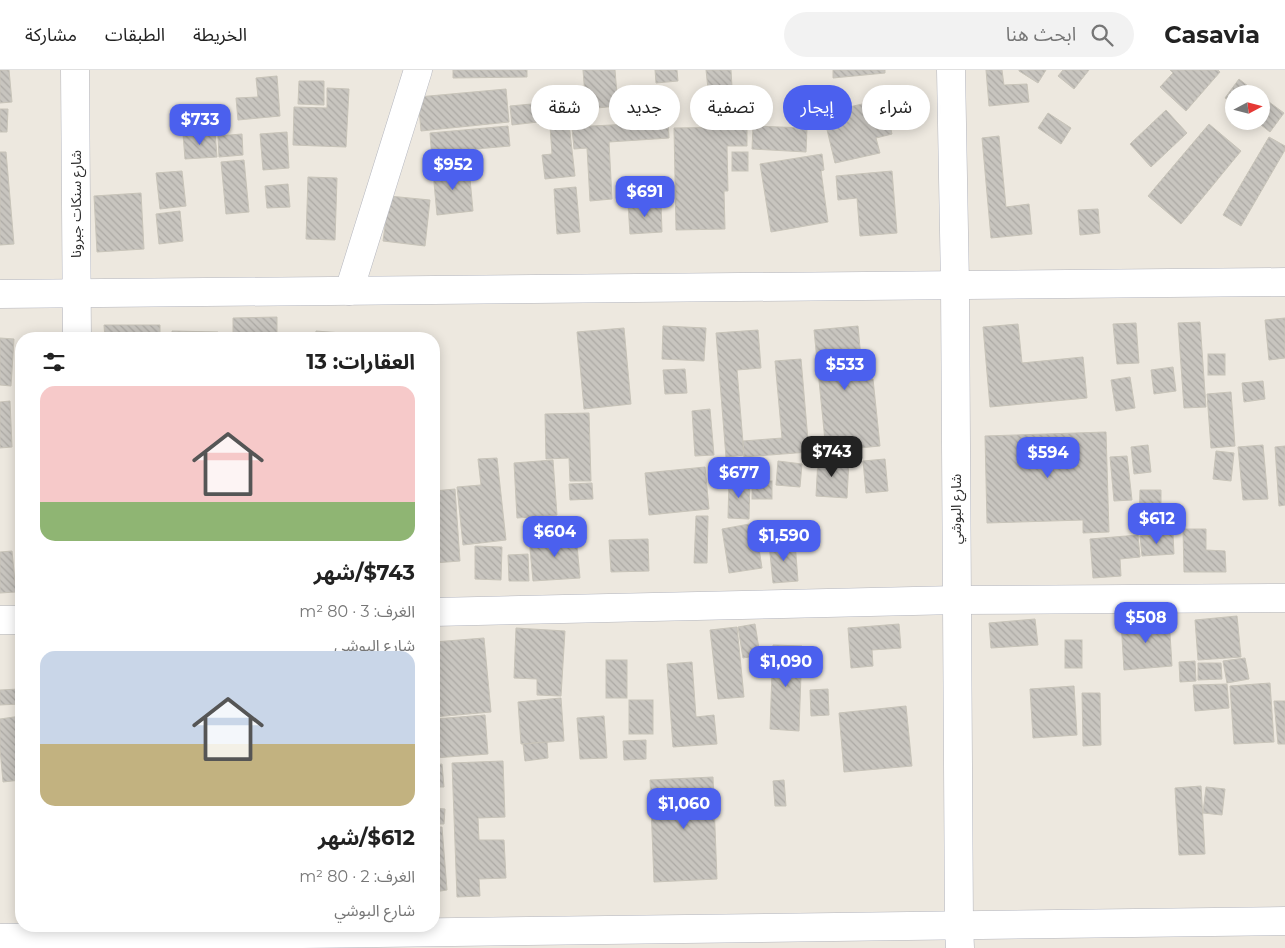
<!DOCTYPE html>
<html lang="ar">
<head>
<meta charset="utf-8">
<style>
  :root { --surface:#fff; --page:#f2f2f2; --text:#222; --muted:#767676; --line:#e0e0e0; --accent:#4b60ee }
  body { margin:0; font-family:Montserrat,"Noto Sans Arabic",sans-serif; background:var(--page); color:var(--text); direction:rtl; height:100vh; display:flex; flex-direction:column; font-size:19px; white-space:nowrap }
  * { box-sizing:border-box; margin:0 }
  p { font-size:16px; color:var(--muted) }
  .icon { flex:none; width:28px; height:28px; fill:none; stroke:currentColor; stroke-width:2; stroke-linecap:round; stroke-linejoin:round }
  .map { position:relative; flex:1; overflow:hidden; direction:ltr }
  .drawer { position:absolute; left:15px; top:262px; width:425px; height:600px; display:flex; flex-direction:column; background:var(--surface); border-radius:20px; box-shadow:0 2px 12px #0003; direction:rtl }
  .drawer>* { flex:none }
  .hud { position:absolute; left:455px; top:15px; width:475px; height:45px; direction:rtl; display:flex; gap:10px }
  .needle { width:32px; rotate:83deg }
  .buttons { position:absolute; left:1225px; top:15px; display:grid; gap:10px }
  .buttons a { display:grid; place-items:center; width:45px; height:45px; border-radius:50%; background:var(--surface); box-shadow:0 2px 12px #0003; font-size:25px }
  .price { position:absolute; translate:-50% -42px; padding:0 11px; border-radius:10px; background:var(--accent); color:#fff; font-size:16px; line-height:32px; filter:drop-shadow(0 1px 2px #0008) }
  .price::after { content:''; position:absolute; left:50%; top:30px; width:15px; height:11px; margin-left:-8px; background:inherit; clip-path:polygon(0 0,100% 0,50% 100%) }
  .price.selected { background:#222; color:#fff }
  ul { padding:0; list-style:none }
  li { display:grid; align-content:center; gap:10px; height:265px; padding:0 25px }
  li span { display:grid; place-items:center; height:155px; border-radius:15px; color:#555 }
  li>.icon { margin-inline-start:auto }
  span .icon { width:90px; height:90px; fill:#fffc; stroke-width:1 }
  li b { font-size:21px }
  h2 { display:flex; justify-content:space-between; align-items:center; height:60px; padding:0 25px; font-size:21px }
  .tag { padding:0 18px; border-radius:22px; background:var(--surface); box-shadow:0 2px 12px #0003; font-size:18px; line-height:45px }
  .tag.selected { background:var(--accent); color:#fff }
  header { display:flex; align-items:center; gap:30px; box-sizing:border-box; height:70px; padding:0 25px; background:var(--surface); border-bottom:1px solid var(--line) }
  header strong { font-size:24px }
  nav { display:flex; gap:28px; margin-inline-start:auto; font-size:18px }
  .search { width:350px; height:45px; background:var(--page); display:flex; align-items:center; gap:12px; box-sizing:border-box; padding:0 18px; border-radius:28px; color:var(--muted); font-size:19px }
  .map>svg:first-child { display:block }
</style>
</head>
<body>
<header>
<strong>Casavia</strong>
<div class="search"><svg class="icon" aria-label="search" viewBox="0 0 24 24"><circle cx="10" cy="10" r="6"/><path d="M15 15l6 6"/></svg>ابحث هنا</div>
<nav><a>الخريطة</a><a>الطبقات</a><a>مشاركة</a></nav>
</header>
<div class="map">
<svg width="1285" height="878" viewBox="0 0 1285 878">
  <defs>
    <pattern id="building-back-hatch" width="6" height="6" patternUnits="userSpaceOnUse" patternTransform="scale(1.25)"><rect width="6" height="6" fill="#c8c5bf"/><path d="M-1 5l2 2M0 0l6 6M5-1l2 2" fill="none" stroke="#aca9a4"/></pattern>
  </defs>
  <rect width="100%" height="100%" fill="#ede8df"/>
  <g fill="url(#building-back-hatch)" stroke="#c8c4b9">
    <path d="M0,0H9L12,32L0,33Z"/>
    <path d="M453,0H527V7L453,8Z"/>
    <path d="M583,0H615L618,36L586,39Z"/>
    <path d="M655,0H677L678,11L656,13Z"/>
    <path d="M706,0H731L732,17L708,19Z"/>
    <path d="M833,0H885V3L833,8Z"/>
    <path d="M986,0H1002L1004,15L1027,14L1029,32L989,36Z"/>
    <path d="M1019,0H1046L1038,13L1019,1Z"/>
    <path d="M1063,0H1089L1074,19L1058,6Z"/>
    <path d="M1170,0H1218L1220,2L1186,41L1160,17L1173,3Z"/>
    <path d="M277,6L280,46L238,50L236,28L258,27L256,8Z"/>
    <path d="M1239,9L1258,24H1234V34L1225,28Z"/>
    <path d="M299,11H324V35L298,34Z"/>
    <path d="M327,18L349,19L346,77L293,75L294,37L327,38Z"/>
    <path d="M506,19L509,52L421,61L418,27Z"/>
    <path d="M1261,26L1284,43L1270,62L1256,51H1261Z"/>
    <path d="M730,27V50L711,51V28Z"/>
    <path d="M884,29L892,64L876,68L880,83L835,93L823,43Z"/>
    <path d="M574,30L576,51L538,54V52L512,55L510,36Z"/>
    <path d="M667,32L669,68L609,72L612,129L590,131L587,78L574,79L572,57L651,53L650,33Z"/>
    <path d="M0,39H8L7,62H0Z"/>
    <path d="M1166,40L1187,63L1151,97L1130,74Z"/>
    <path d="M1048,43L1071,58L1061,74L1038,58Z"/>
    <path d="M569,54L575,106L545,109L542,85L552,84L550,56Z"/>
    <path d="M1209,54L1241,81L1181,154L1148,126Z"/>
    <path d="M508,56L510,76L476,79V86L432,90L430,63Z"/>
    <path d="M753,56L807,58L806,82L752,79Z"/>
    <path d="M747,57V76H727L728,121H724L725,159L676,160L674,58Z"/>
    <path d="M215,62L217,87L185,89L183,64Z"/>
    <path d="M287,62L289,98L263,100L260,64Z"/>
    <path d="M242,64L243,85L219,87L218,66Z"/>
    <path d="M999,66L1006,137L1029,134L1032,164L991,168L982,68Z"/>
    <path d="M1269,67L1285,76V80L1241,156L1223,145Z"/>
    <path d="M0,82H6L14,174L0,175Z"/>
    <rect x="732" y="82" width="16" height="19"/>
    <path d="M822,84L824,100L821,101L828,152L771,162L760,94Z"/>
    <path d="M244,90L249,142L226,144L221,92Z"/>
    <path d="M469,98L473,141L437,145L433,102Z"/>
    <path d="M182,101L186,136L160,139L156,103Z"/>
    <path d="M892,101L897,163L860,166L857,128L838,130L836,106Z"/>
    <path d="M308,107L337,108L335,170L306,169Z"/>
    <path d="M288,114L290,137L267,138L265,116Z"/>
    <path d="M576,117L580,162L557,164L554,119Z"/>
    <path d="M141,123L144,179L97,182L94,126Z"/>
    <path d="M389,126L430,130L425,176L383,171Z"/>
    <path d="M661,133L662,162L630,164L628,134Z"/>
    <path d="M1098,139L1100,163L1080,165L1078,140Z"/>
    <path d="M180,141L183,171L159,174L156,144Z"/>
    <path d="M277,247V269H233V248Z"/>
    <path d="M1285,248V288L1269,290L1265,250Z"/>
    <path d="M1200,252L1206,337L1184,338L1178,253Z"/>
    <path d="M1136,253L1139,293L1117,294L1113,254Z"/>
    <path d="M1018,254L1022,293L1083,287L1087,328L990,337L983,257Z"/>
    <path d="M104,255H160V269H105Z"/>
    <path d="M663,256L706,258L704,291L662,289Z"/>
    <path d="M858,256L863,310L873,309L880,376L826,381L814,260Z"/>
    <path d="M624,258L631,334L584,339L577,262Z"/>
    <path d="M758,260L761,298L737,300L744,385L726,387L716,263Z"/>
    <path d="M172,261L218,262V269H172Z"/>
    <path d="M316,261L342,263L341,269H315Z"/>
    <path d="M0,268L14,269L11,316L0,315Z"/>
    <rect x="1208" y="284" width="17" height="21"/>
    <path d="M801,289L809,382L744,387L743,371L782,368L775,291Z"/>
    <path d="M1173,297L1176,321L1154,324L1151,300Z"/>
    <path d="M685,299L687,323L665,324L663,300Z"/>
    <path d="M1130,307L1135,338L1116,341L1111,310Z"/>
    <path d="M1263,311L1265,329L1244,332L1242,313Z"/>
    <path d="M1231,322L1235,376L1211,378L1207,324Z"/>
    <path d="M10,331L12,377L0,378V332Z"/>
    <path d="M710,339L714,385L695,386L692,341Z"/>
    <path d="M589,343L591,411H570L569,388L546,389L545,344Z"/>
    <path d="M1106,362L1109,462L1083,463V450L987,453L985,366Z"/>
    <path d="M1148,375L1151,402L1134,404L1131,377Z"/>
    <path d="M1263,375L1268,429L1243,430L1238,377Z"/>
    <path d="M1285,376V435L1279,436L1275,377Z"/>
    <path d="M1216,381L1234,383L1231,411L1213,409Z"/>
    <path d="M1127,386L1132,430L1114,431L1110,387Z"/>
    <path d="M497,388L506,470L463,475L457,417L481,415L478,389Z"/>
    <path d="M818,388L849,390L847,428L816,426Z"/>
    <path d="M885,389L888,421L866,423L863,391Z"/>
    <path d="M553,390L557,445L517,448L514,393Z"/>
    <path d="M778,391L802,394L800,417L776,415Z"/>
    <path d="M705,397L709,439L649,445L645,403Z"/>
    <path d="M729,410H750L749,449L728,448Z"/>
    <rect x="752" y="411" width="20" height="18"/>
    <path d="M592,413L593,429L570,430L569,414Z"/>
    <path d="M455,419L460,491L434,493V421Z"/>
    <path d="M1140,420H1161V458H1139Z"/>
    <path d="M696,446H708L707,493H694Z"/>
    <path d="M755,453L762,498L729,503L722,459Z"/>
    <path d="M1183,459H1206V480L1225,481L1226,502H1184Z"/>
    <path d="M576,464L580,508L533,511L529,468Z"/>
    <path d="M1173,464L1174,484L1142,486L1140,466Z"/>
    <path d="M1138,465L1140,487L1120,489L1121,506L1093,508L1090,469Z"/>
    <path d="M648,469L649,501L611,502L609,470Z"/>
    <path d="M795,472L798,511L773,513L769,474Z"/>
    <path d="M475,476L502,477L501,510L475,509Z"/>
    <path d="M12,481L16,522L0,523V482Z"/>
    <path d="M528,484L529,511H509L508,485Z"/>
    <path d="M1237,546L1241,587L1198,590L1195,550Z"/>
    <path d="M1169,548L1172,596L1124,600L1121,551Z"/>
    <path d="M1035,549L1038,575L991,578L989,553Z"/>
    <path d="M755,554L760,585L743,588L738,557Z"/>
    <path d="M899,554L901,578L872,580L873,596L851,598L848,558Z"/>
    <path d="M737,557L744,627L718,629L710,560Z"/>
    <path d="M516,558L565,561L561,626L537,625V609L514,608Z"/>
    <path d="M484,568L491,642L434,647V572Z"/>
    <rect x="1065" y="570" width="17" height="28"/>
    <path d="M773,575L802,576L799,661L770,659Z"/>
    <path d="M1245,588L1249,609L1227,613L1223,591Z"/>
    <rect x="606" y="590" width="21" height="38"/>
    <path d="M1195,591L1196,611L1180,612L1179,592Z"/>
    <path d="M692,592L696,647L714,645L717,674L673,677L667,594Z"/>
    <path d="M1198,593H1221L1222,609L1198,610Z"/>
    <path d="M1270,613L1274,672L1234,674L1230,616Z"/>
    <path d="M1227,614L1229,638L1195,641L1193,615Z"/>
    <path d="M1074,616L1077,665L1033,668L1030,619Z"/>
    <path d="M19,619L20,634L0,635V620Z"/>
    <path d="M828,619L829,645L811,646L810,620Z"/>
    <path d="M1082,623H1100L1101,675L1083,676Z"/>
    <path d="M561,628L564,671L521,674L518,632Z"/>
    <rect x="629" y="630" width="24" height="34"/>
    <path d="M1274,631H1285V674H1278Z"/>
    <path d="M906,636L912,696L844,702L839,643Z"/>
    <path d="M485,645L488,684L434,688V649Z"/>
    <path d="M21,646V710L3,712L0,679V649Z"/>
    <path d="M604,646L607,688L580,689L577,648Z"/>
    <path d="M646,670V689L624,690L623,671Z"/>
    <path d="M547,672L548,688L525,691L523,674Z"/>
    <path d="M503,691L505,747L478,748L479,770H504L506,808L479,809L480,826L457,827L452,693Z"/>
    <path d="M442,694L444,717H434V695Z"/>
    <path d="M713,707L717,809L654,812L650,710Z"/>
    <path d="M784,710L786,736H775L773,711Z"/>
    <path d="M1201,716L1205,784L1179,785L1175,718Z"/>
    <path d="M1206,717L1225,719L1222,745L1203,743Z"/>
    <path d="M434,738L445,739L444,754H434Z"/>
    <path d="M434,757H442L447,820L434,822Z"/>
  </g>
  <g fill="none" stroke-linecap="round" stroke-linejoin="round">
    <g stroke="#b3b5be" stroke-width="29">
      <g id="street">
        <path d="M75,0L77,269"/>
        <path d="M951,0L955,215L959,855L960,878"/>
        <path d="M349,221L418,0"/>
        <path d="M0,224L1285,212"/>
        <path d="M434,542L957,530L1285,528"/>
        <path d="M0,550H21"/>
        <path d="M0,868L1285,851"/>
      </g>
    </g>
    <use href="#street" stroke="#fff" stroke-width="28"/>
  </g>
  <g text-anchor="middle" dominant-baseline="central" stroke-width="5" stroke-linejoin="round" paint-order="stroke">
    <g font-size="14" fill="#2c2c2c" stroke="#fff">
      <text transform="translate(76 134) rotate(-90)">شارع سنكات جبرونا</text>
      <text transform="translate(956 439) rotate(-90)">شارع البوشي</text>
    </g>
  </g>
</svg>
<div class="buttons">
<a><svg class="needle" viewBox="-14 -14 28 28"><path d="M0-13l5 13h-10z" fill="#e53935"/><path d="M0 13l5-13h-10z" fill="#767676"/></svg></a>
</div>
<b class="price" style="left:200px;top:76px">$733</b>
<b class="price" style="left:453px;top:121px">$952</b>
<b class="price" style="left:645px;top:148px">$691</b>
<b class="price" style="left:845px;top:321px">$533</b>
<b class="price selected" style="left:832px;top:408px">$743</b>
<b class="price" style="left:1048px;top:409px">$594</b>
<b class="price" style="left:739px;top:429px">$677</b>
<b class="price" style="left:1157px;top:475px">$612</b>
<b class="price" style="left:555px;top:488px">$604</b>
<b class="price" style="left:784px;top:492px">$1,590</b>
<b class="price" style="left:1146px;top:574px">$508</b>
<b class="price" style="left:786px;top:618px">$1,090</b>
<b class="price" style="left:684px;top:760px">$1,060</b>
<div class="hud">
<a class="tag">شراء</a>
<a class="tag selected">إيجار</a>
<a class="tag">تصفية</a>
<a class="tag">جديد</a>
<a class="tag">شقة</a>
</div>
<section class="drawer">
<h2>العقارات: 13<svg class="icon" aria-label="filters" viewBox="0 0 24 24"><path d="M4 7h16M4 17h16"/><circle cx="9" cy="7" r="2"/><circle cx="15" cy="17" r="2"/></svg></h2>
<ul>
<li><span style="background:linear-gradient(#f6c9c9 75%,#8fb573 0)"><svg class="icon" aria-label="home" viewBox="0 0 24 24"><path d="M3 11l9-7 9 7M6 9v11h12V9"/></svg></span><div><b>$743/شهر</b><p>الغرف: 3 · 80 m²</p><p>شارع البوشي</p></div></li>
<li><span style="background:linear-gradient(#c9d6e8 60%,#c2b280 0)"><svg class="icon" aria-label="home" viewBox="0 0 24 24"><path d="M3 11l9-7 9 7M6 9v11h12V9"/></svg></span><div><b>$612/شهر</b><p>الغرف: 2 · 80 m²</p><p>شارع البوشي</p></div></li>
</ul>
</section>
</div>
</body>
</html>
